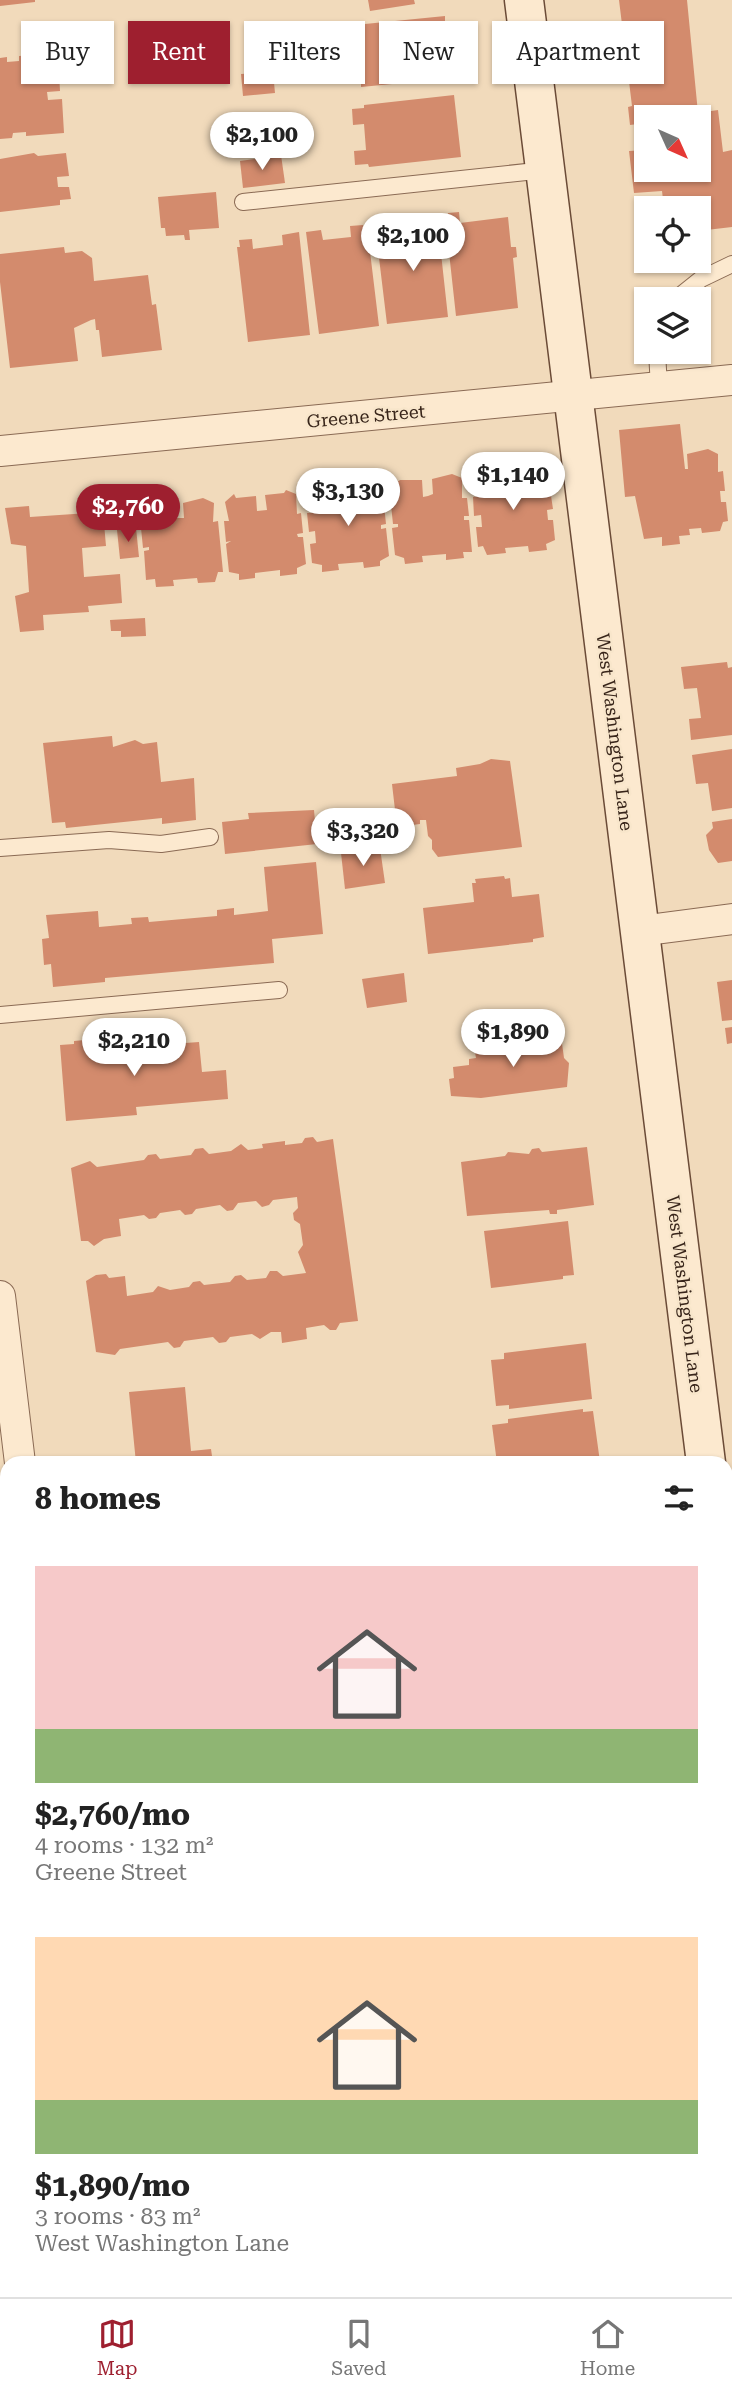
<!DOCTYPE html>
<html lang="en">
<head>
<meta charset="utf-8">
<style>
  :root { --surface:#fff; --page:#f2f2f2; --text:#222; --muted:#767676; --line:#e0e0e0; --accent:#9e1f2f }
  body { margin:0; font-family:"Roboto Serif",serif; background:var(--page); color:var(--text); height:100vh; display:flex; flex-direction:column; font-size:26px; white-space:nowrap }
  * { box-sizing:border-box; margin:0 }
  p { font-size:23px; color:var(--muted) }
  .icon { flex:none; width:38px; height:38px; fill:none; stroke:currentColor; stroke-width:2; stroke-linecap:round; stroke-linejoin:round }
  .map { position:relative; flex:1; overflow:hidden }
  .panel { position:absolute; left:0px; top:1456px; width:733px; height:842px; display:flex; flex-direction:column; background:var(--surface); border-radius:21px 21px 0 0; box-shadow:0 2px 5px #0004 }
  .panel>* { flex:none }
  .guide { position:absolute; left:21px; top:21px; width:691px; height:63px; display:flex; gap:14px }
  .needle { width:46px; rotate:135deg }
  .tools { position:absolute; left:634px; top:105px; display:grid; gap:14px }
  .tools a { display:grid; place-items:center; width:77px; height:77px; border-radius:0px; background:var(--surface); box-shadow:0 2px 5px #0004; font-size:35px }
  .price { position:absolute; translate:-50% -60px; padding:0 16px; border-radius:24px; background:#fff; color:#222; font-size:23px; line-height:46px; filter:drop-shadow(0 2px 4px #0008) }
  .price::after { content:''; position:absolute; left:50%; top:42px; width:21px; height:16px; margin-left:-10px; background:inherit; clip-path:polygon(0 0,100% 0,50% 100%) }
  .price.active { background:var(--accent); color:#fff }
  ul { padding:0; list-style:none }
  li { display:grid; align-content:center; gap:14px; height:371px; padding:0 35px }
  li span { display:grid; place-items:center; height:217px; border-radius:0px; color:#555 }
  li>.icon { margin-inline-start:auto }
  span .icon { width:126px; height:126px; fill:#fffc; stroke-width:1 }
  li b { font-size:30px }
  h2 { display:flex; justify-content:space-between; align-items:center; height:84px; padding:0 35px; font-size:30px }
  .chip { padding:0 24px; border-radius:0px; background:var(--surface); box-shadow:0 2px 5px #0004; font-size:24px; line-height:63px }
  .chip.active { background:var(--accent); color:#fff }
  .menu { display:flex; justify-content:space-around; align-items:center; height:98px; border-top:2px solid var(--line); background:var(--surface); font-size:19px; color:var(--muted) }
  .menu a { display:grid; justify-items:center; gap:4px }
  .menu .active { color:var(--accent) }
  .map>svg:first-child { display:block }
</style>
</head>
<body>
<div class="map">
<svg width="732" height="2297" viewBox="0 0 732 2297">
  <rect width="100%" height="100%" fill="#f1dabb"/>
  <g fill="#d38b6d">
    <path d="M0,0H35V2L0,6Z"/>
    <path d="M368,0H414L415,4L370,11Z"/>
    <path d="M619,0H687L698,113L718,110L723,152L732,150V227L698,231V208H664L662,191L634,193L629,151L646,150V170H698V117H646V123L630,125L628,107L632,106Z"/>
    <path d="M445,16V21H448L454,78L361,87V83L346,84V72L359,71L358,53L338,55L336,31L356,29L355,25Z"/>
    <path d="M58,53L60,91L47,92L48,100L62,99L64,133L26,136V132L13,133L12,138L0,139V58L7,57V62L19,61V56Z"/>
    <path d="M273,72L275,93L243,96L241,74Z"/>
    <path d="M454,95L461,157L369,167L368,164L355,165L354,151L366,150L364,124L353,125L352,109L364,108V105Z"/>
    <path d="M34,153L38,156L66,153L69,176L57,177L58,187H69L71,199L60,200V205L0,212V159Z"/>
    <path d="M281,155L285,183L243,188L240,161Z"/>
    <path d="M216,192L219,228L189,230L190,240H185L184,235L166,236L165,228H161L158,197Z"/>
    <path d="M459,212L460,223L508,217L511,247H516L517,257L513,258L518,308L456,316L446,225H449L448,213Z"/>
    <path d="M434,215L435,226H438L448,317L387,324L376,233L422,227L421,217Z"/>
    <path d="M363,225L364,235H368L379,326L319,334L306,232L321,230L323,240L351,237L350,226Z"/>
    <path d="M299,232L310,335L248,342L237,247H240L239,240L252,239L253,249L283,245L282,235Z"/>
    <path d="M64,247L65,253L82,251L92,258L94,281L148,275L152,305L156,304L162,350L102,357L99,330H96L95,319L91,320L74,328L78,361L10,368L0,282V254Z"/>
    <path d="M680,424L685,469H688L687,454L708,449L718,454V472L723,471L725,491H720L721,502H726L728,521L723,522L720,531L702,533L701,528L689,529L690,535L679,536L680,544L662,546V537L644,539L635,496L625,497L619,430Z"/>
    <path d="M543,466L545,490L550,489L553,509L547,510L548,520H553L555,540L546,544L547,550L529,552L528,546L505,548L506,553L487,555L483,546L478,547L476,527H482L481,515L474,516L473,497L479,496L474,478L480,472H504L506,488L515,487L514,472Z"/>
    <path d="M452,474L462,478V498H467L469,516H464V520H469L472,552H463L464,558L446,560V554L422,556L423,562L405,564L404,558L395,555L392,528L398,527V524H393L391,505L395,504L392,486L400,480H422L423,497L428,496L433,494L432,479Z"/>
    <path d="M369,483L377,487L378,506L384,505L386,524L381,525V529L386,528L389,556L380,561V566L364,568L363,562L338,564L339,570L322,572V565L312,563L310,544L316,543L315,531L309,532L307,513H312L309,494L317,488H337L339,505L351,504L349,487Z"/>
    <path d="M286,490L296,494L297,514L301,513L303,533L297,534L298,537H303L306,564L297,568V574L280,576V570L255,573V578L239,580V574L229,572L226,544L231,541L226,542L224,521H229L225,502L234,494L236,498L256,496L257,511L267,510L265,495L284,493Z"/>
    <path d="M203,498L214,503L213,522L218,521L223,572H218L215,582L198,583L197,578L173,580L174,586L156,587L155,579L146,580L144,551L149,550V547L143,548L141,528H147L144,509L153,504L174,505L175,518H184L183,503Z"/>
    <path d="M29,506L30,517L103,512L106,546L82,548L84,577L120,574L122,603L88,606L89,612L43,615L44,630L20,632L15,596L29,592L26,546L11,544L5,508Z"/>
    <path d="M136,528L139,557L120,559L117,530Z"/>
    <path d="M145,618L146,636L121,637V631H111L110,620Z"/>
    <path d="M727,662L728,668L732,667V735L691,740L689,719L701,718L697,688L684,689L681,667Z"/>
    <path d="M112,736L113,747L135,740L143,744L157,742L161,782L194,778L196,820L162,824V818L66,828L65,822L52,823L43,743Z"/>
    <path d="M732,749V808L712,811L708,783L696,784L692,755Z"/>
    <path d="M491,759L510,761L522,847L438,857L432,849V840L428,836L426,820H420V824L397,827L392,784L457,776L456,768L480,764Z"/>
    <path d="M314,810L317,844L225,854L222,822L249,819L248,813Z"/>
    <path d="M732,819V861L718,863L709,850L706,835L713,828L712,822Z"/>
    <path d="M380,848L385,883L345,889L341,853Z"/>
    <path d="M316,862L323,934L272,939L274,963L105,978V982L53,987L51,964L44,965L42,939L49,938L46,915L98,911L99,927L132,924L131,918L148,917L149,922L217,916V910L234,908V915L268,911L264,867Z"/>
    <path d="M504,876L505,879L510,878L512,897L539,894L544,937L533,939V942L428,954L423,908L474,902L472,883H476L475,879Z"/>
    <path d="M404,973L407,1002L367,1008L362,979Z"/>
    <path d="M732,980V1020L722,1021L717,982Z"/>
    <path d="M732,1027V1043L727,1044L725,1028Z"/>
    <path d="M556,1033L561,1036L564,1058L569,1063L567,1087L481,1098L451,1096L449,1079L454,1078L453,1067L469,1065V1059L476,1058L474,1047L530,1040L529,1036Z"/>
    <path d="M130,1036L131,1047L199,1042L202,1072L226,1070L228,1099L136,1107L137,1115L66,1121L60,1045L74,1044V1041Z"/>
    <path d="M313,1137L317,1142L333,1139L358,1321L340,1323L336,1330H330L324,1325L306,1328L307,1339L282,1343L281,1332H271L260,1339L252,1334L230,1337L226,1342L219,1343L213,1337L184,1341L180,1347L174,1348L168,1342L120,1349L115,1355L96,1352L86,1281L96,1275L106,1274L109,1278L125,1276L127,1296L153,1292L158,1286L170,1290L189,1287L193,1282L200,1281L204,1285L230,1282L235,1276L241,1275L247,1280L266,1278L270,1271H277L283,1276L306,1273L298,1252L303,1245L300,1224L294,1220L293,1213L298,1208L297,1197L273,1200L269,1205L262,1207L256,1201L238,1203L233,1210L227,1211L220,1205L196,1209L192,1214L185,1215L180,1210L160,1213L156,1218L149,1219L144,1215L119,1219L121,1236L104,1239L94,1246L88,1241H81L71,1168L90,1161L97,1167L144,1160L148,1155L156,1154L160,1159L191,1155L195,1149L203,1148L209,1154L231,1151L241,1144L248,1150L263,1148L262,1144L285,1141V1145L302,1143L305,1138Z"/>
    <path d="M587,1147L594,1205L557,1210V1214H550L549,1210L467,1216L461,1162L505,1156L508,1152L529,1154L532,1149L539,1148L542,1152Z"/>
    <path d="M568,1221L574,1275L563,1276V1279L491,1288L484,1231Z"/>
    <path d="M586,1343L592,1399L509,1409V1405L496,1406L491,1360L504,1359V1353Z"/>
    <path d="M185,1387L191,1451L211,1449L213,1463H136L129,1392Z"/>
    <path d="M583,1409V1412L593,1411L600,1462L497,1463L492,1425L508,1423V1419Z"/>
    <path d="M306,1459L307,1463H282V1461Z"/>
    <path d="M732,2101V2134L726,2135V2102Z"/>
    <path d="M0,2108L7,2150V2168L0,2169Z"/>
    <path d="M732,2137V2169L726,2170V2138Z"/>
    <rect x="0" y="2197" width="7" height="79"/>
    <path d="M726,2209H732V2278L726,2279Z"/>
  </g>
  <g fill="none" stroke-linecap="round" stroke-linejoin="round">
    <g stroke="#8a6a54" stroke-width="18">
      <g id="lane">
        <path d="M243,202L545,170"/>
        <path d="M676,299L701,279L732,264"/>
        <path d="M657,352L659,387"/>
        <path d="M0,848L109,840L161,844L210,837"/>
        <path d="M0,1015L279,990"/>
      </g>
    </g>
    <g stroke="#8a6a54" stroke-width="32">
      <g id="street">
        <path d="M0,451L732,380"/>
        <path d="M640,931L732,919"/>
        <path d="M0,1296L20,1463"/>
        <path d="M0,1714L7,1713"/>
        <path d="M119,2291L120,2297"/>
      </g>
    </g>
    <g stroke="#6b4b37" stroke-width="41">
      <g id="secondary">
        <path d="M524,0L706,1463"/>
        <path d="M726,1626L732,1673"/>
      </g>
    </g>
    <use href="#lane" stroke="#fce9cf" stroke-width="16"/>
    <use href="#street" stroke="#fce9cf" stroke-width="30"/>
    <use href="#secondary" stroke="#fce9cf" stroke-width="38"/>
  </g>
  <g text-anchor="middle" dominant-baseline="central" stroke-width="5" stroke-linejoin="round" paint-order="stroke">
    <g font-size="18" fill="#38251a" stroke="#f8e6cb">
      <text transform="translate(366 416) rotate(-5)">Greene Street</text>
      <text transform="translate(615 732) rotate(83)">West Washington Lane</text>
      <text transform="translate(685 1294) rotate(83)">West Washington Lane</text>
    </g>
  </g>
</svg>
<div class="tools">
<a><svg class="needle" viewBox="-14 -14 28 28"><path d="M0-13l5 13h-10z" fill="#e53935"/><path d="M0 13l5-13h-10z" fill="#767676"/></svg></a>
<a><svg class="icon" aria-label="locate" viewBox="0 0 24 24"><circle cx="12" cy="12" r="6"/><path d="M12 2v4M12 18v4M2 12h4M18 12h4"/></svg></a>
<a><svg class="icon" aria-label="layers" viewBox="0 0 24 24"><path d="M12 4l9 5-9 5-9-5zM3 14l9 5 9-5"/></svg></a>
</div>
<b class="price" style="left:262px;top:172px">$2,100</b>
<b class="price" style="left:413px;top:273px">$2,100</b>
<b class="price" style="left:513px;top:512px">$1,140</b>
<b class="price" style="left:348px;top:528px">$3,130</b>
<b class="price active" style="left:128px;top:544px">$2,760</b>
<b class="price" style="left:363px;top:868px">$3,320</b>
<b class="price" style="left:513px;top:1069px">$1,890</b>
<b class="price" style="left:134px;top:1078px">$2,210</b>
<div class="guide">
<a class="chip">Buy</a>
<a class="chip active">Rent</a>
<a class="chip">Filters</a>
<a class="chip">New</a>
<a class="chip">Apartment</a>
</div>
<section class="panel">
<h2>8 homes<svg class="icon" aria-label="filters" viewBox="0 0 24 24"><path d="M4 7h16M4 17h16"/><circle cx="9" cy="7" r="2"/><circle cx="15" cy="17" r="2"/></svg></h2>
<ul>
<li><span style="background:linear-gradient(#f6c9c9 75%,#8fb573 0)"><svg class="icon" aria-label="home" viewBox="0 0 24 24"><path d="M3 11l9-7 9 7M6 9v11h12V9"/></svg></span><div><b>$2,760/mo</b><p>4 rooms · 132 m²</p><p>Greene Street</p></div></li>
<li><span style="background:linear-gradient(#ffd9b3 75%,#8fb573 0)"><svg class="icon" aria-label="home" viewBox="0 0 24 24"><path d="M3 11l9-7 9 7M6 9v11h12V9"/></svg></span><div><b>$1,890/mo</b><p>3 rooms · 83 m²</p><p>West Washington Lane</p></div></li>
</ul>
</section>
</div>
<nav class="menu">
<a class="active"><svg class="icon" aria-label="map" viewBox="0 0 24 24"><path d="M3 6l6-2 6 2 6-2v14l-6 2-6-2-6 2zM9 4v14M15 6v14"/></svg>Map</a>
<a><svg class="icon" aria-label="saved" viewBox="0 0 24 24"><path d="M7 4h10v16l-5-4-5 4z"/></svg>Saved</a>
<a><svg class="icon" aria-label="home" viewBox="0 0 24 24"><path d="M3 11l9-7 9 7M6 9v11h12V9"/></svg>Home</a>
</nav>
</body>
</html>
